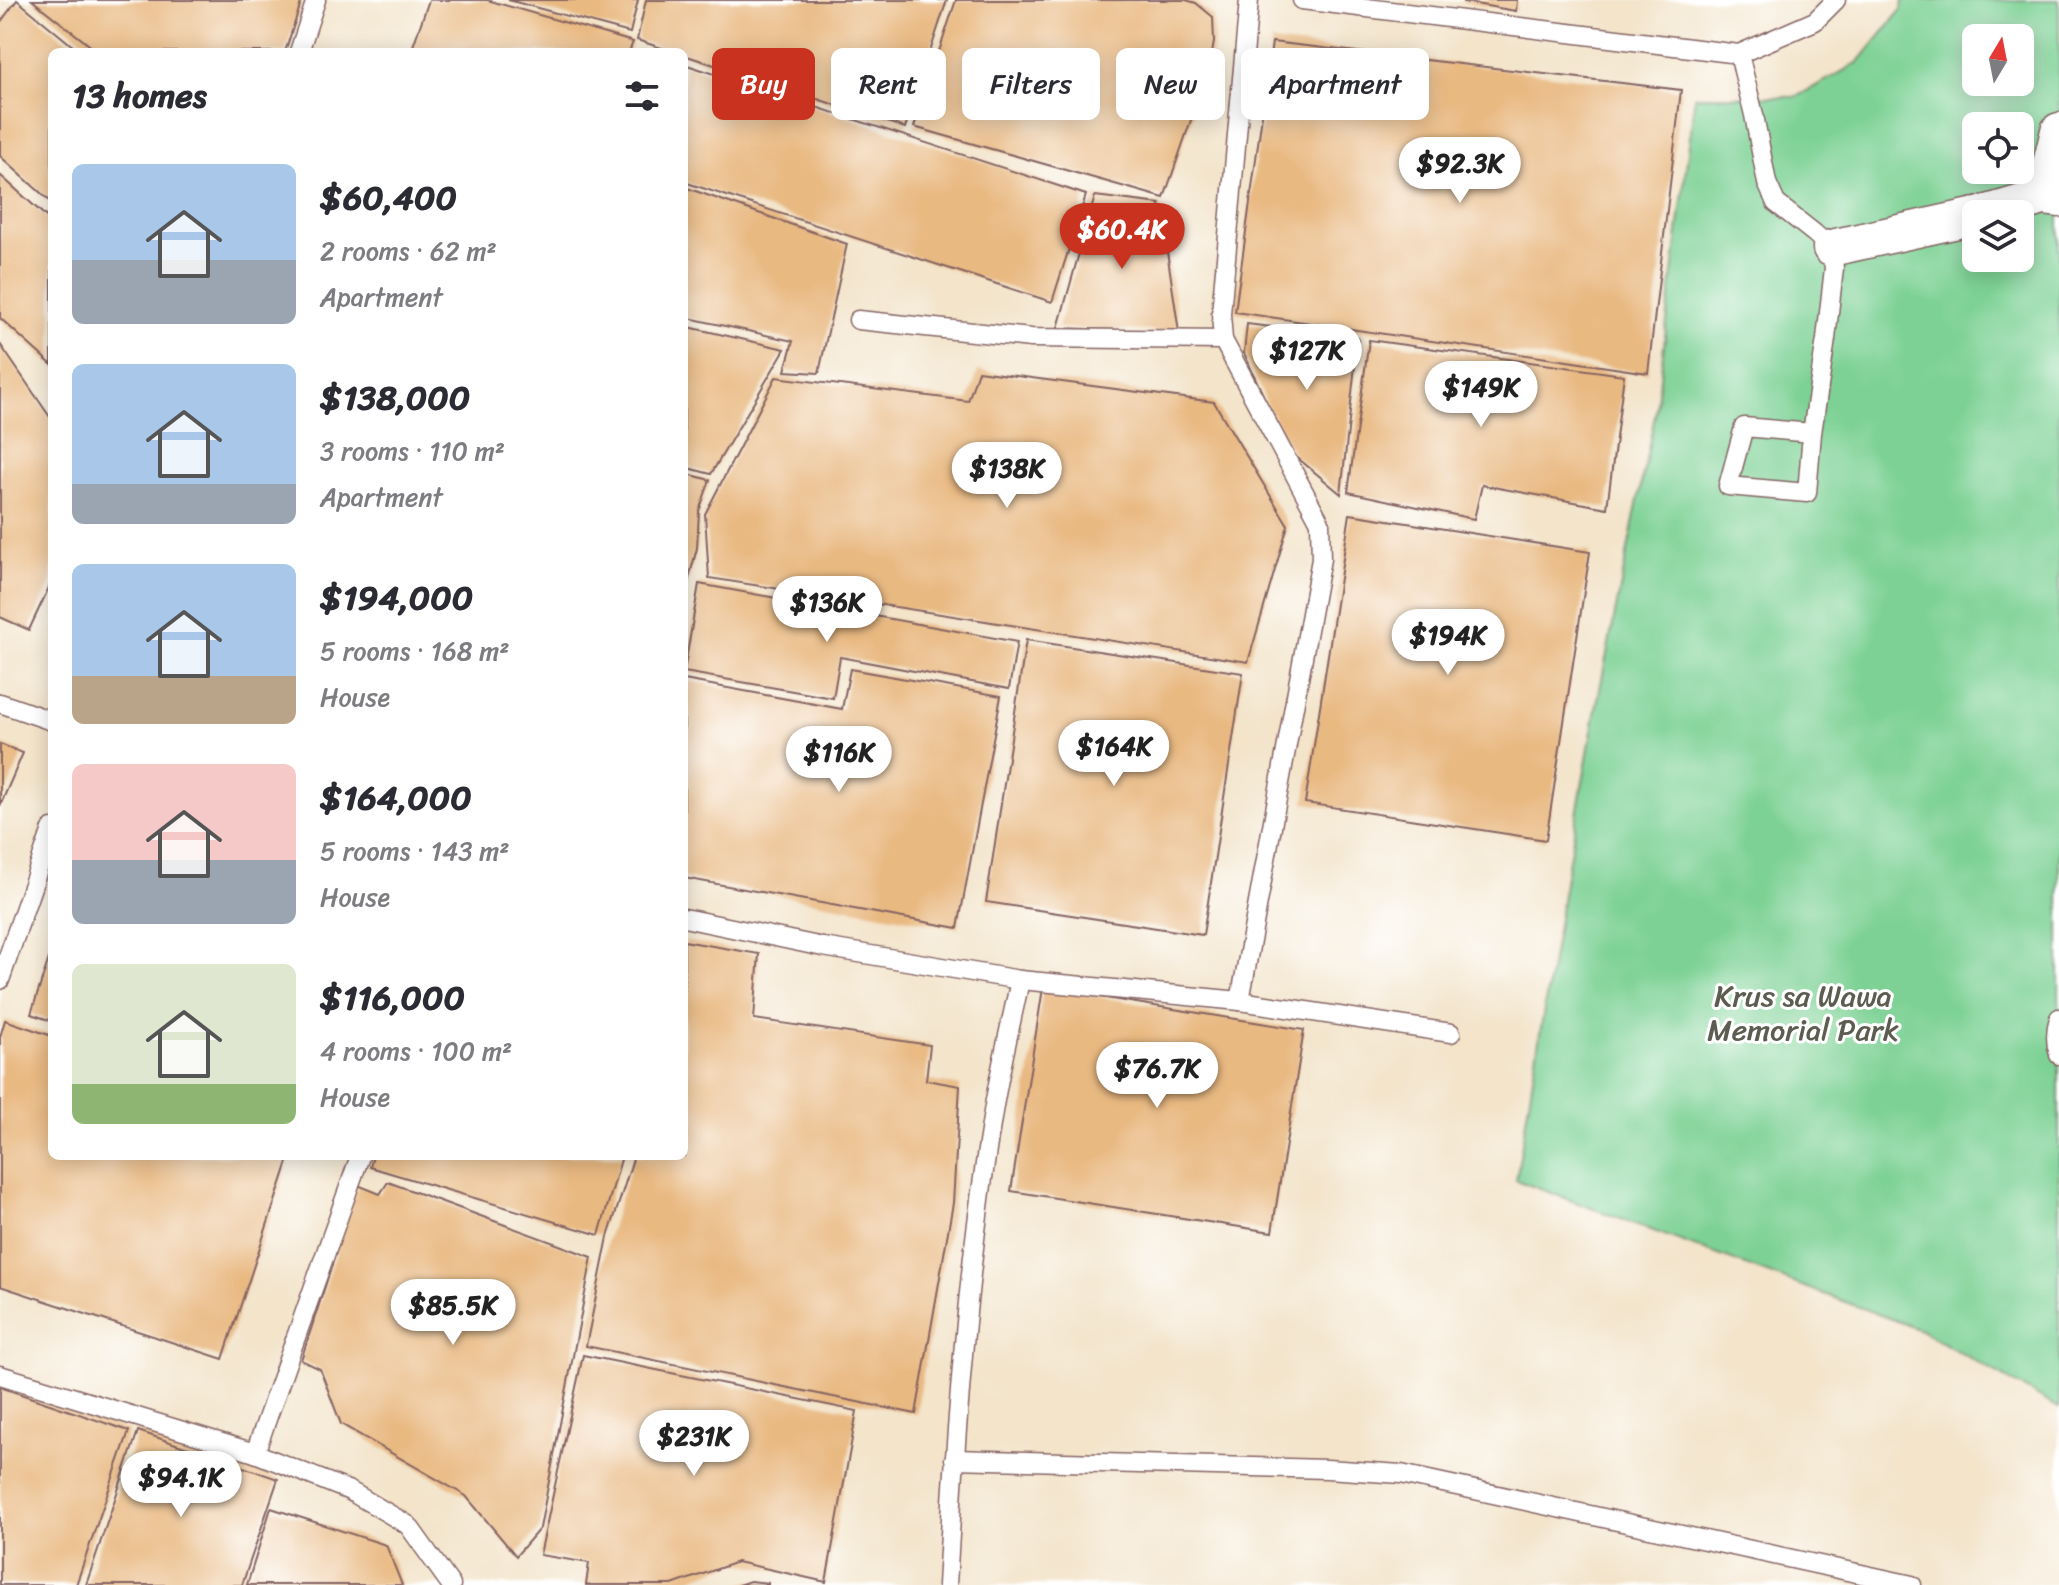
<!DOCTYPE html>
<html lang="en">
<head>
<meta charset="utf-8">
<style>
  :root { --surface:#fff; --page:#f7f7f7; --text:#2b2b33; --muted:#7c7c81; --accent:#c8321e }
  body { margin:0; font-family:Sriracha,sans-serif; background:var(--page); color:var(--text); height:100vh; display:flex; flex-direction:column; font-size:30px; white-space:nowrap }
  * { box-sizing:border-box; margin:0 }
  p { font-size:26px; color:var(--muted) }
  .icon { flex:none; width:44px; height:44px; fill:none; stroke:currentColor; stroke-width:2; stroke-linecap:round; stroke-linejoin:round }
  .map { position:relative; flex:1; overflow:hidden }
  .panel { position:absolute; left:48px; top:48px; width:640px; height:1112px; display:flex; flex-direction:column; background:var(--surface); border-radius:12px; box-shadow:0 4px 20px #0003 }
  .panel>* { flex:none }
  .hud { position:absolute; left:712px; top:48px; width:760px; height:72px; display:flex; gap:16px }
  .needle { width:52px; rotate:10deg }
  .controls { position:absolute; left:1962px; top:24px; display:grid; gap:16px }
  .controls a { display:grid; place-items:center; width:72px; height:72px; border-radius:12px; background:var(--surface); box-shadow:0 4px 20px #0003; font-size:40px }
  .price { position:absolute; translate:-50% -68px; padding:0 18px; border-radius:28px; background:#fff; color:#222; font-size:26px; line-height:52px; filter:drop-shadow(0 2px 4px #0008) }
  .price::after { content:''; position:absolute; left:50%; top:48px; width:24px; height:18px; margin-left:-12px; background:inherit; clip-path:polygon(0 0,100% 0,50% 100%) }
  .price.on { background:var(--accent); color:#fff }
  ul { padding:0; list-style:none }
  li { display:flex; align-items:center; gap:24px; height:200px; padding:0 24px }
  li span { display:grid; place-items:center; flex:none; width:224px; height:160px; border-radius:12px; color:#555 }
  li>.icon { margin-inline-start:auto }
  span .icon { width:96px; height:96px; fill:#fffc; stroke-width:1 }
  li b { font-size:34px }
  h2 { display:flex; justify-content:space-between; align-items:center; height:96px; padding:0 24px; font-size:34px }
  .tag { padding:0 28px; border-radius:12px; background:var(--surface); box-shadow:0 4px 20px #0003; font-size:28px; line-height:72px }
  .tag.on { background:var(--accent); color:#fff }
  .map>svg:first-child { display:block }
</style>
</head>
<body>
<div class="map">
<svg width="2059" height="1585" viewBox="0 0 2059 1585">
  <rect width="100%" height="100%" fill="#fff"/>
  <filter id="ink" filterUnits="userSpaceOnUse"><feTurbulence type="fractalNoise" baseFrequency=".0125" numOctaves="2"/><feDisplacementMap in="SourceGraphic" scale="16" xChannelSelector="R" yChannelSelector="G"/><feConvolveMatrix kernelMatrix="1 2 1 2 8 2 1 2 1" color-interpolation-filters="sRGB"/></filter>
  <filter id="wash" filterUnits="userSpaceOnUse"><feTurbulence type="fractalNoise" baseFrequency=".006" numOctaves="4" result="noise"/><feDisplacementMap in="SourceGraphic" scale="32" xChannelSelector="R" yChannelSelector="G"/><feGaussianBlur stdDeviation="1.8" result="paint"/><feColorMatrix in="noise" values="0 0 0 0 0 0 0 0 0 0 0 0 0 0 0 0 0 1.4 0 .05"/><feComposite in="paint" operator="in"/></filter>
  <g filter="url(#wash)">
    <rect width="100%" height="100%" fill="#f3e4ca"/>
    <path fill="#7dd194" stroke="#647860" stroke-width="2" fill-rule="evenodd" d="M1903,0H2059V1408L1918,1329L1516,1180L1565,882L1595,714L1656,410L1695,96L1796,97L1858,63L1902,9ZM1976,38H2020V82H1976ZM1976,126H2020V170H1976ZM1976,214H2020V258H1976Z"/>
    <g id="blocks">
      <g fill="#e9b982">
        <path d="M17,0L80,52H52V203L0,156V23Z"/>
        <path d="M32,0H302L285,52H98Z"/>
        <path d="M429,0H487L633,42L629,52H411Z"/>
        <path d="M508,0H638L630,33Z"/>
        <path d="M646,0H947L905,128L684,55V52H674L637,40Z"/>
        <path d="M956,0H1186L1196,3L1213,17L1214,42L1210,65L1164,198L914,127Z"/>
        <path d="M1463,0H1517L1516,11L1463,2Z"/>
        <path d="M1272,42L1681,90L1648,373L1235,312Z"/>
        <path d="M684,64L1086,195L1052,302L684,182Z"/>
        <path d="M0,175L52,222V365L0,318Z"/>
        <path d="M684,187L847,244L819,373L785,371L793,341L684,317Z"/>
        <path d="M1095,196L1160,204L1179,332L1058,328Z"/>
        <path d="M1247,324L1358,338L1341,494L1294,455L1268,406L1244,353Z"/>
        <path d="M684,326L785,349L711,474L684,467Z"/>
        <path d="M1369,340L1624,375L1607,508L1482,485L1474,519L1348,492Z"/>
        <path d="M0,344L52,420V581L29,630L0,617Z"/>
        <path d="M978,371L1214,402L1288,525L1248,662L709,578L705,514L776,377L968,401Z"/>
        <path d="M684,473L710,480L699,511L697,548L687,586L684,585Z"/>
        <path d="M1350,514L1590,552L1546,840L1305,803Z"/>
        <path d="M699,584L1017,642L1009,689L840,657L833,698L684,672Z"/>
        <path d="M1026,640L1243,673L1203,935L986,902Z"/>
        <path d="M850,669L1001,696L958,928L684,878V680L842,709Z"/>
        <path d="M0,744L23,753L0,806Z"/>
        <path d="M684,941L759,954L754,1019L930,1045L926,1080L960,1086L953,1203L916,1414L586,1346L608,1237L634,1156H684Z"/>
        <path d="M51,952H52V1021L31,1014Z"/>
        <path d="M1043,988L1304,1030L1272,1232L1011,1191Z"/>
        <path d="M5,1020L52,1036V1156H290L223,1359L0,1286V1037Z"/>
        <path d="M373,1156H622L599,1235L370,1167Z"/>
        <path d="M388,1182L592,1257L540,1528L516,1556L466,1496L341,1424L320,1369L301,1360L358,1185L380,1194Z"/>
        <path d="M583,1355L857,1411L826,1582L737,1562L672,1585H586L589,1563L540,1555Z"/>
        <path d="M0,1387L129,1431L76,1585H0Z"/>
        <path d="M138,1431L278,1479L242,1585H86Z"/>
        <path d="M271,1508L386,1545L402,1585H247Z"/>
        <path d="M750,1581L768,1583V1585H738Z"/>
      </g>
    </g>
  </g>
  <g filter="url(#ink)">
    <use href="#blocks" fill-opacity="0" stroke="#856463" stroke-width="2"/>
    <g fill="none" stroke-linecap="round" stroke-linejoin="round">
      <g stroke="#856463" stroke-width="21">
        <g id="service">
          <path d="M1249,0L1221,314L1223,340L1320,522L1321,559L1240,1001L1451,1033"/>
          <path d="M1302,0L1739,54L1815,21L1836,0"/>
          <path d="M299,52L316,0"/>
          <path d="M1739,54L1754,115L1767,183L1776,203L1814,233L1831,248L1834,268L1826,339L1812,433L1807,493L1728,486L1744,427L1812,433"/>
          <path d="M858,320L1031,338L1223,340"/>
          <path d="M0,703L52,721"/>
          <path d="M684,918L823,947L1020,980L1240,1001"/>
          <path d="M0,980L52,829"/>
          <path d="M2059,1018C2055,1031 2055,1043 2059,1055"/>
          <path d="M0,1375L255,1453L350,1491L408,1525L451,1585"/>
          <path d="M255,1453L360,1156"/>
          <path d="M954,1459L1327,1469L1401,1474L1912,1585"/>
          <path d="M947,1585C956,1427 967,1268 993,1112C1000,1068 1011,1024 1020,980"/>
        </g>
      </g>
      <g stroke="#856463" stroke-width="39">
        <g id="minor">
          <path d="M2043,197L2059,131"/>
          <path d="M1984,214L2043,197L2059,199"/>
          <path d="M1831,248L1976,216"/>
        </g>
      </g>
      <use href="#service" stroke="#fff" stroke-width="18"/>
      <use href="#minor" stroke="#fff" stroke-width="36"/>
    </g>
  </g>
  <g text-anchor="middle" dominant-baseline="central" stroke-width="6" stroke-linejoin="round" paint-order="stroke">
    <g font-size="30" fill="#5c5d50" stroke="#fff">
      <text x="1803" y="996">Krus sa Wawa<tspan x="1803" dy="34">Memorial Park</tspan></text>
    </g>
  </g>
</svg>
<div class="controls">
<a><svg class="needle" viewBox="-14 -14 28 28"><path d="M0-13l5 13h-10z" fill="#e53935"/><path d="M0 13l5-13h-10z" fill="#7c7c81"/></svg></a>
<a><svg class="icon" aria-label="locate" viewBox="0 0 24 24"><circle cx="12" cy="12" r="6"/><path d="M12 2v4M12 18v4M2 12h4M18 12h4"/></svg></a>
<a><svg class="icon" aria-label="layers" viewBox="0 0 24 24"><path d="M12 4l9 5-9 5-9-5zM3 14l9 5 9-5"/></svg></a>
</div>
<b class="price" style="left:1460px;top:205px">$92.3K</b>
<b class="price on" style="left:1122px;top:271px">$60.4K</b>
<b class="price" style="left:1307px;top:392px">$127K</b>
<b class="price" style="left:1481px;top:429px">$149K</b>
<b class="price" style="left:1007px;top:510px">$138K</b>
<b class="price" style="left:827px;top:644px">$136K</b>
<b class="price" style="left:1448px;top:677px">$194K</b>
<b class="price" style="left:1114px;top:788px">$164K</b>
<b class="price" style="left:839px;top:794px">$116K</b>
<b class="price" style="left:1157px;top:1110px">$76.7K</b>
<b class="price" style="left:453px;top:1347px">$85.5K</b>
<b class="price" style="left:694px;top:1478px">$231K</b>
<b class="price" style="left:181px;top:1519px">$94.1K</b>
<div class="hud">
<a class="tag on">Buy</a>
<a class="tag">Rent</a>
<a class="tag">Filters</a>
<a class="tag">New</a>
<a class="tag">Apartment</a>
</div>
<section class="panel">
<h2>13 homes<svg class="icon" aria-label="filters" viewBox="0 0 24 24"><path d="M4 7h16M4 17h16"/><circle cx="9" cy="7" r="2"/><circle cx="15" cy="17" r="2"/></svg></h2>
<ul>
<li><span style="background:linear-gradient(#a9c7e8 60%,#9aa5b1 0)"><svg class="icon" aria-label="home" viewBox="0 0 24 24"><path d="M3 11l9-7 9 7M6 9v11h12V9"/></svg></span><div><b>$60,400</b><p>2 rooms · 62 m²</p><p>Apartment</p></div></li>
<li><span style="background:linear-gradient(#a9c7e8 75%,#9aa5b1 0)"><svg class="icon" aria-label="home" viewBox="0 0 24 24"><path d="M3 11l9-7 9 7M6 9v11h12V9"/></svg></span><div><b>$138,000</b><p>3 rooms · 110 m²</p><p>Apartment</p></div></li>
<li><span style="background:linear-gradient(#a9c7e8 70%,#b9a48a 0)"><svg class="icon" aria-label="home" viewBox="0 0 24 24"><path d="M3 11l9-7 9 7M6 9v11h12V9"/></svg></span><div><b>$194,000</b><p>5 rooms · 168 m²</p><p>House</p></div></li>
<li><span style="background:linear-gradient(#f6c9c9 60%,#9aa5b1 0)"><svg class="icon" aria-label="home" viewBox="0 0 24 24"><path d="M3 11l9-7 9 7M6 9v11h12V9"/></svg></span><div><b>$164,000</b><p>5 rooms · 143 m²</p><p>House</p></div></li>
<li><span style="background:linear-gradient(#dfe7d0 75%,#8fb573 0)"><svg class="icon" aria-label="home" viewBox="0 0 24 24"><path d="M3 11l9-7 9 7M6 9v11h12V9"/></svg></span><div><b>$116,000</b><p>4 rooms · 100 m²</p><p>House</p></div></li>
</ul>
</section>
</div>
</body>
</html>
